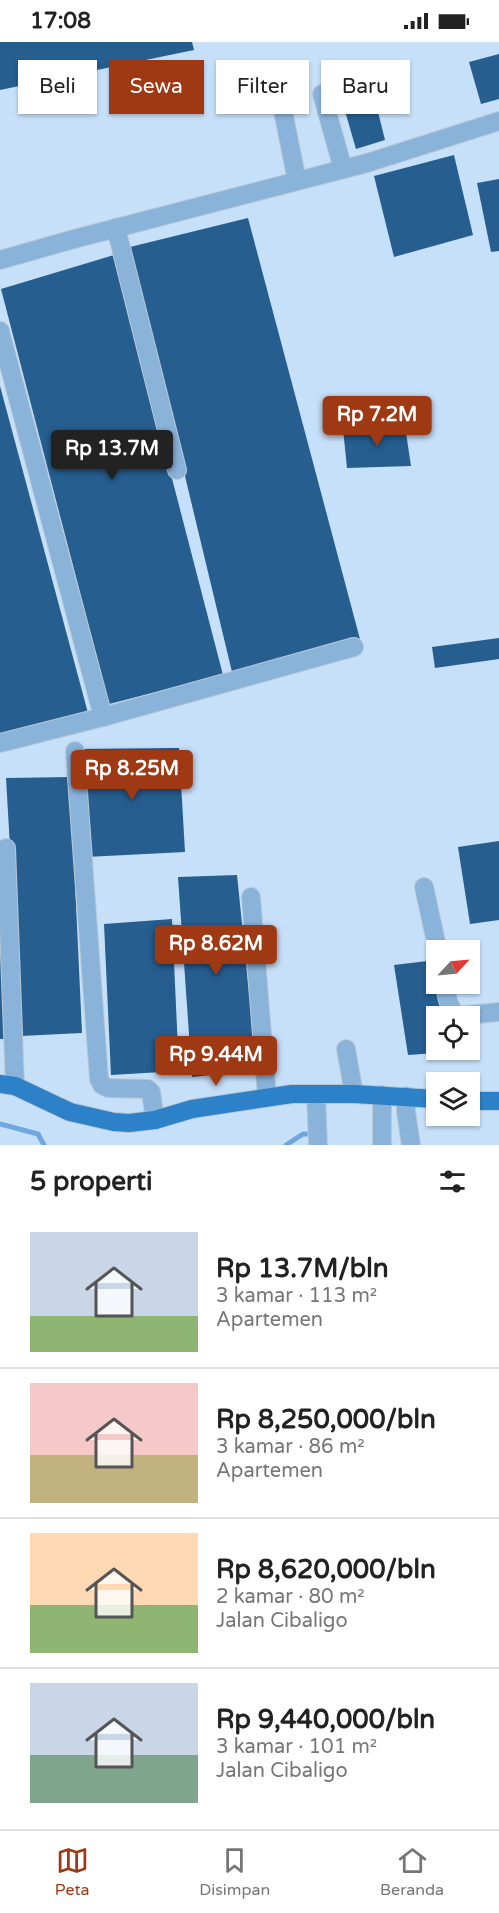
<!DOCTYPE html>
<html lang="id">
<head>
<meta charset="utf-8">
<style>
  :root { --surface:#fff; --page:#f2f2f2; --text:#222; --muted:#767676; --line:#e0e0e0; --accent:#9f3913 }
  body { margin:0; font-family:"Varela Round",sans-serif; background:var(--page); color:var(--text); height:100vh; display:flex; flex-direction:column; font-size:22px; white-space:nowrap }
  * { box-sizing:border-box; margin:0 }
  p { font-size:20px; color:var(--muted) }
  .icon { flex:none; width:33px; height:33px; fill:none; stroke:currentColor; stroke-width:2; stroke-linecap:round; stroke-linejoin:round }
  .map { position:relative; height:1103px; overflow:hidden }
  .panel { display:flex; flex-direction:column; background:var(--surface); flex:1 }
  .panel>* { flex:none }
  .banner { position:absolute; left:18px; top:18px; width:464px; height:54px; display:flex; gap:12px }
  .needle { width:39px; rotate:64deg }
  .controls { position:absolute; left:426px; top:898px; display:grid; gap:12px }
  .controls a { display:grid; place-items:center; width:54px; height:54px; border-radius:0px; background:var(--surface); box-shadow:0 2px 4px #0004; font-size:30px }
  .price { position:absolute; translate:-50% -51px; padding:0 14px; border-radius:6px; background:var(--accent); color:#fff; font-size:20px; line-height:39px; filter:drop-shadow(0 2px 3px #0008) }
  .price::after { content:''; position:absolute; left:50%; top:36px; width:18px; height:14px; margin-left:-9px; background:inherit; clip-path:polygon(0 0,100% 0,50% 100%) }
  .price.current { background:#222; color:#fff }
  ul { padding:0; list-style:none }
  li { display:flex; align-items:center; gap:18px; height:150px; padding:0 30px }
  li+li { border-top:2px solid var(--line) }
  li span { display:grid; place-items:center; flex:none; width:168px; height:120px; border-radius:0px; color:#555 }
  li>.icon { margin-inline-start:auto }
  span .icon { width:72px; height:72px; fill:#fffc; stroke-width:1 }
  li b { font-size:26px }
  h2 { display:flex; justify-content:space-between; align-items:center; height:72px; padding:0 30px; font-size:26px }
  .chip { padding:0 21px; border-radius:0px; background:var(--surface); box-shadow:0 2px 4px #0004; font-size:21px; line-height:54px }
  .chip.current { background:var(--accent); color:#fff }
  .status { display:flex; justify-content:space-between; align-items:center; height:42px; padding:0 30px; background:var(--surface); direction:ltr }
  .status svg { height:16px; fill:currentColor }
  .menu { display:flex; justify-content:space-around; align-items:center; height:84px; border-top:2px solid var(--line); background:var(--surface); font-size:16px; color:var(--muted) }
  .menu a { display:grid; justify-items:center; gap:3px }
  .menu .current { color:var(--accent) }
  .map>svg:first-child { display:block }
</style>
</head>
<body>
<div class="status"><b>17:08</b><svg viewBox="0 0 49 12"><path d="M0 12V9h3v3zM5 12V6h3v6zM10 12V3h3v9zM15 12V0h3v12zM26 1h20v11H26zM47 4h2v5h-2z"/></svg></div>
<div class="map">
<svg width="499" height="1103" viewBox="0 0 499 1103">
  <rect width="100%" height="100%" fill="#dcecfb"/>
  <path fill="#c7e0f9" fill-rule="evenodd" d="M0,0H499V1103H0ZM436,909H470V942H436ZM436,975H470V1008H436ZM436,1041H470V1074H436Z"/>
  <g fill="none" stroke-linecap="round" stroke-linejoin="round">
    <g stroke="#6fa8de" stroke-width="5">
      <path d="M0,1082L38,1092L44,1103"/>
      <path d="M286,1103L303,1092H315"/>
    </g>
  </g>
  <g fill="#265e90">
    <path d="M0,0H192L194,8L0,48Z"/>
    <path d="M499,12V57L481,62L469,20Z"/>
    <path d="M374,54L385,98L356,107L343,62Z"/>
    <path d="M454,113L473,193L394,215L374,134Z"/>
    <path d="M499,137V209L491,210L477,141Z"/>
    <path d="M248,176L361,601L232,630L130,205Z"/>
    <path d="M114,213L223,633L109,662L1,247Z"/>
    <path d="M0,344L88,671L0,694Z"/>
    <path d="M405,384L411,424L347,426L343,387Z"/>
    <path d="M499,596V617L435,626L432,605Z"/>
    <path d="M179,706L185,810L86,815L79,707Z"/>
    <path d="M70,735L82,991L21,994L6,736Z"/>
    <path d="M499,799V878L470,882L458,805Z"/>
    <path d="M237,833L257,1028L192,1035L178,835Z"/>
    <path d="M0,869L11,997H0Z"/>
    <path d="M172,877L179,1029L111,1033L104,882Z"/>
    <path d="M436,918V942H440L445,975H436V1008H450L451,1010L408,1013L394,923Z"/>
  </g>
  <g fill="none" stroke-linecap="round" stroke-linejoin="round">
    <g stroke="#b9c8d5" stroke-width="20">
      <g id="minor">
        <path d="M276,34L297,139"/>
        <path d="M322,52L343,127"/>
        <path d="M116,186L177,428"/>
        <path d="M0,218L74,197L367,121L499,79"/>
        <path d="M0,289L103,675"/>
        <path d="M0,701L103,675L354,605"/>
        <path d="M75,709L99,1037L102,1043L108,1046L148,1047L151,1050L155,1078"/>
        <path d="M6,806L15,1044"/>
        <path d="M424,845L438,909"/>
        <path d="M251,855L267,1055"/>
        <path d="M445,942C447,954 448,967 458,974L499,970"/>
        <path d="M346,1007L354,1052"/>
        <path d="M316,1052L318,1103"/>
        <path d="M382,1053V1103"/>
        <path d="M406,1054V1070L411,1103"/>
      </g>
    </g>
    <g stroke="#b9c8d5" stroke-width="20">
      <g id="major">
        <path d="M0,1042L15,1044L70,1070L114,1080L129,1081L155,1078L192,1067L292,1052H354L436,1057"/>
        <path d="M470,1059H499"/>
      </g>
    </g>
    <use href="#minor" stroke="#8ab3da" stroke-width="18"/>
    <use href="#major" stroke="#2c81c8" stroke-width="18"/>
  </g>
</svg>
<div class="controls">
<a><svg class="needle" viewBox="-14 -14 28 28"><path d="M0-13l5 13h-10z" fill="#e53935"/><path d="M0 13l5-13h-10z" fill="#767676"/></svg></a>
<a><svg class="icon" aria-label="locate" viewBox="0 0 24 24"><circle cx="12" cy="12" r="6"/><path d="M12 2v4M12 18v4M2 12h4M18 12h4"/></svg></a>
<a><svg class="icon" aria-label="layers" viewBox="0 0 24 24"><path d="M12 4l9 5-9 5-9-5zM3 14l9 5 9-5"/></svg></a>
</div>
<b class="price" style="left:377px;top:405px">Rp 7.2M</b>
<b class="price current" style="left:112px;top:439px">Rp 13.7M</b>
<b class="price" style="left:132px;top:759px">Rp 8.25M</b>
<b class="price" style="left:216px;top:934px">Rp 8.62M</b>
<b class="price" style="left:216px;top:1045px">Rp 9.44M</b>
<div class="banner">
<a class="chip">Beli</a>
<a class="chip current">Sewa</a>
<a class="chip">Filter</a>
<a class="chip">Baru</a>
</div>
</div>
<section class="panel">
<h2>5 properti<svg class="icon" aria-label="filters" viewBox="0 0 24 24"><path d="M4 7h16M4 17h16"/><circle cx="9" cy="7" r="2"/><circle cx="15" cy="17" r="2"/></svg></h2>
<ul>
<li><span style="background:linear-gradient(#c9d6e8 70%,#8fb573 0)"><svg class="icon" aria-label="home" viewBox="0 0 24 24"><path d="M3 11l9-7 9 7M6 9v11h12V9"/></svg></span><div><b>Rp 13.7M/bln</b><p>3 kamar · 113 m²</p><p>Apartemen</p></div></li>
<li><span style="background:linear-gradient(#f6c9c9 60%,#c2b280 0)"><svg class="icon" aria-label="home" viewBox="0 0 24 24"><path d="M3 11l9-7 9 7M6 9v11h12V9"/></svg></span><div><b>Rp 8,250,000/bln</b><p>3 kamar · 86 m²</p><p>Apartemen</p></div></li>
<li><span style="background:linear-gradient(#ffd9b3 60%,#8fb573 0)"><svg class="icon" aria-label="home" viewBox="0 0 24 24"><path d="M3 11l9-7 9 7M6 9v11h12V9"/></svg></span><div><b>Rp 8,620,000/bln</b><p>2 kamar · 80 m²</p><p>Jalan Cibaligo</p></div></li>
<li><span style="background:linear-gradient(#c9d6e8 60%,#7fa58c 0)"><svg class="icon" aria-label="home" viewBox="0 0 24 24"><path d="M3 11l9-7 9 7M6 9v11h12V9"/></svg></span><div><b>Rp 9,440,000/bln</b><p>3 kamar · 101 m²</p><p>Jalan Cibaligo</p></div></li>
</ul>
</section>
<nav class="menu">
<a class="current"><svg class="icon" aria-label="map" viewBox="0 0 24 24"><path d="M3 6l6-2 6 2 6-2v14l-6 2-6-2-6 2zM9 4v14M15 6v14"/></svg>Peta</a>
<a><svg class="icon" aria-label="saved" viewBox="0 0 24 24"><path d="M7 4h10v16l-5-4-5 4z"/></svg>Disimpan</a>
<a><svg class="icon" aria-label="home" viewBox="0 0 24 24"><path d="M3 11l9-7 9 7M6 9v11h12V9"/></svg>Beranda</a>
</nav>
</body>
</html>
